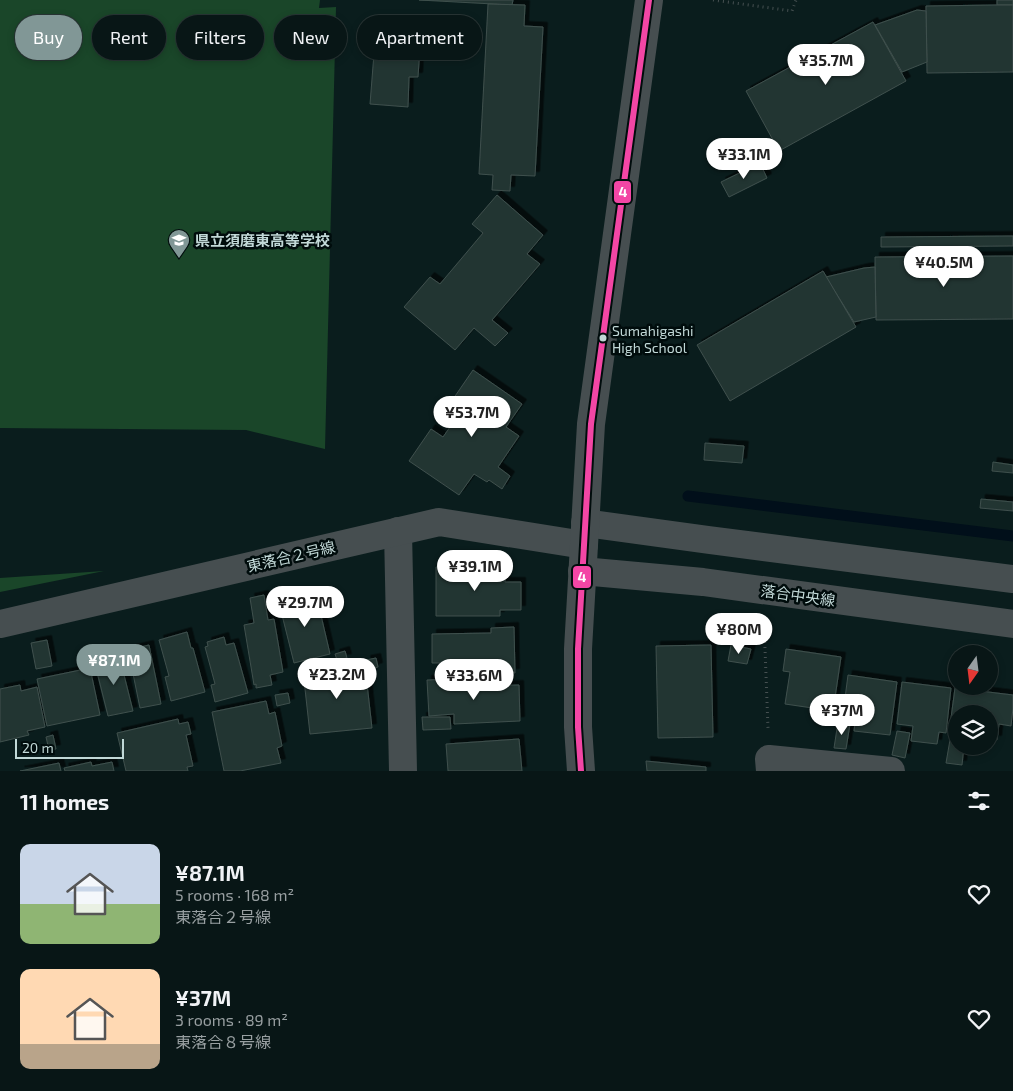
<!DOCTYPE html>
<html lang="en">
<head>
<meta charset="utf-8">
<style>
  :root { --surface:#081616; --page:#111f1f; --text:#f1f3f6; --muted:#989fa1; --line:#293535; --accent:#819796 }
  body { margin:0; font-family:"Exo 2","Noto Sans JP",sans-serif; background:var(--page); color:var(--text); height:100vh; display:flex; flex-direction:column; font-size:19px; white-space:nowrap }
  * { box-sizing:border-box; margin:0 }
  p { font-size:16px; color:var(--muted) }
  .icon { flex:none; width:28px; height:28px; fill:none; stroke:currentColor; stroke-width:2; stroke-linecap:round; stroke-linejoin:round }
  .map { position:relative; height:771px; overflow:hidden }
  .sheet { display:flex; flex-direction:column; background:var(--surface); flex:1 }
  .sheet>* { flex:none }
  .banner { position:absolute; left:15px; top:15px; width:500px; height:45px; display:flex; gap:10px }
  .needle { width:32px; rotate:194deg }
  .tools { position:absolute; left:948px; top:645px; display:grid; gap:10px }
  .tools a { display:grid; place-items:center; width:50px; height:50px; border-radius:50%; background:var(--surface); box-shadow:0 2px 8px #0003,0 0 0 1px var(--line); font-size:25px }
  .scale { position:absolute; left:15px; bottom:12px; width:109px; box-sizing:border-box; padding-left:5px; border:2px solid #c1d8d7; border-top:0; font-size:14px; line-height:18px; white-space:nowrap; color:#c1d8d7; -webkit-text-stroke:4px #000c0c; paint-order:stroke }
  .price { position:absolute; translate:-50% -42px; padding:0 11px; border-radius:18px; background:#fff; color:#222; font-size:16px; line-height:32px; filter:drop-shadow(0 1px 2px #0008) }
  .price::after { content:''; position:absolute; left:50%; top:30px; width:15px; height:11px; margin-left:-8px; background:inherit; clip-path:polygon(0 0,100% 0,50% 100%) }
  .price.selected { background:var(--accent); color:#fff }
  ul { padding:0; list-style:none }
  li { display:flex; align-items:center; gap:15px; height:125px; padding:0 20px }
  li span { display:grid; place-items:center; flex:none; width:140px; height:100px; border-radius:10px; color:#555 }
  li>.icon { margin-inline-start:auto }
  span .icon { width:60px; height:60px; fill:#fffc; stroke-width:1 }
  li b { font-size:21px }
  h2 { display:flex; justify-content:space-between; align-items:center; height:60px; padding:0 20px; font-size:21px }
  .tag { padding:0 18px; border-radius:22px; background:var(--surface); box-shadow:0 2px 8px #0003,0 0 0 1px var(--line); font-size:18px; line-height:45px }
  .tag.selected { background:var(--accent); color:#fff }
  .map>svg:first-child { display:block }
</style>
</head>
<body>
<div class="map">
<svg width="1013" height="771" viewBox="0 0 1013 771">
  <defs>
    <filter id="shadow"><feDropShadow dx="4.5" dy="-4.5" stdDeviation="0" flood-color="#0009"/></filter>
  </defs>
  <rect width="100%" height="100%" fill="#0a1d1d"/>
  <g fill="#1a4629">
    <path d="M0,0H320L319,8L336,7L325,449L246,430L0,428Z"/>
    <path d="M104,571L0,592V578Z"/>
  </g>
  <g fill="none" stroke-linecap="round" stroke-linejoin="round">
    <path stroke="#010f1a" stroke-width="11" d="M688,496L1013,536"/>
  </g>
  <g fill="#243533" stroke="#3f504d" filter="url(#shadow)">
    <path d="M419,0H513L512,5Z"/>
    <rect x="997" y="0" width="16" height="5"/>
    <path d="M488,4L525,5L524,26L543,27L535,176L511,175L510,191L492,190L493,175L479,174Z"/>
    <path d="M997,5H1013V72L927,73L926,6Z"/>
    <path d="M917,10L926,11L927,62L902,72L875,25Z"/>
    <path d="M873,22L906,81L779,151L746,91Z"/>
    <path d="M376,28L421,32L418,77H409L408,107L370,104Z"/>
    <path d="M760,163L767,178L729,197L721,182Z"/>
    <path d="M497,195L543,235L527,254L540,264L492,320L508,333L495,346L474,328L455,350L404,307L430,277L440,284L483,233L472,224Z"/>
    <path d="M1013,236V246L881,247V237Z"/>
    <path d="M1013,256V319L876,320L875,257Z"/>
    <path d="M875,267L876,317L854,322L826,277L864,268Z"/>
    <path d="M823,271L856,327L730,401L697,345Z"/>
    <path d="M473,370L522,404L506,427L519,436L498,467L510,476L502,489L489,480L487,482L474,474L459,495L409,461L431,429L443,437L462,410L451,402Z"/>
    <path d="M705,443L744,446L742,463L704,460Z"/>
    <path d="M993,462L1013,465V473L992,471Z"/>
    <path d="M981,499L1013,502V511L980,508Z"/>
    <path d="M436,567L505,568V582H521V610H500V616H436Z"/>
    <path d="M316,594L330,654L294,663L279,603Z"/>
    <path d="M264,595L268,620L274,619L283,672L270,675L272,685L256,688V684L254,685L244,625L254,623L250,598Z"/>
    <path d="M514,627L515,673L447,674V663H432V634L491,633V628Z"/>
    <path d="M187,632L191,648H193L205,692L171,701L165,677L169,676L159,640Z"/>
    <path d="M224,637L226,645L234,643L248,693L215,702L211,685L215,684L205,647L208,646L207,642Z"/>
    <path d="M47,640L52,666L36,669L31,643Z"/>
    <path d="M149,645L161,704L140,708L130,659L134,658L132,649Z"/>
    <path d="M711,645L713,737L658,738L656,646Z"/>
    <path d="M731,645L751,649L747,664L728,661Z"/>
    <path d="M786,649L841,657L833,711L785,704L790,672L783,671Z"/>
    <path d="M345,651L347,658L337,660L335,654Z"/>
    <path d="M119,655L133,711L108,716L94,660Z"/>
    <path d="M376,658L378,667L369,670L366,660Z"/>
    <path d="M360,667V676L366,675L372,728L310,734L304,680H300L299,673Z"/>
    <path d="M90,668L100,715L47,726L37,679Z"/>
    <path d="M848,675L897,682L890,735L854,731L855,723L842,721Z"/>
    <path d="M484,678V686L519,685L520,721L454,724V714L429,716L427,680Z"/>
    <path d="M902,682L951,688L946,733L939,732L937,744L911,741L913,726L897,724Z"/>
    <path d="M20,685L21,691L37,687L45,727L27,731L29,735L0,742V689Z"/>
    <path d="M955,688L1013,695V708L1011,726L999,724L997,740L989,739V714H956V734L949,733Z"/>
    <path d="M288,693L290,703L277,706L275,695Z"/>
    <path d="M266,701L269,714L275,712L282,746L277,748L281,763L240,771H224L212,712Z"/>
    <path d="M422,717H450L451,729L423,730Z"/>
    <path d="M178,719L179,724L188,722L191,734L186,735L193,766L187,767L188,771H126L117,733Z"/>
    <path d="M838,722L850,724L846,749L834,748Z"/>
    <path d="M897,731L910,733L905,758L892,755Z"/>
    <path d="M951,734H956V746H964L962,765L946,763Z"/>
    <path d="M53,735L56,749L49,750L46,737Z"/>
    <path d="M519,739L522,771H448L446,744Z"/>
    <path d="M646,761L706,767V771H647Z"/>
    <path d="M91,762L92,766L112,762L114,771H65L64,768Z"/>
    <path d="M59,763L61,771H20Z"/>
  </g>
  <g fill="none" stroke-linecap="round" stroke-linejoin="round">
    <g stroke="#465051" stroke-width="3" stroke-dasharray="1 4" stroke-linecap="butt">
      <path d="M713,0L792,11L796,0"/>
      <path d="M764,622L768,728"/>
    </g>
    <g stroke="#464e50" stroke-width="28">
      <path d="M398,531L403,771"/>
      <path d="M0,624L439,522L584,545"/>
      <path d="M770,771L769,759L891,771"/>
    </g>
    <g stroke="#464e50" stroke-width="28">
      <path d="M585,523L709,540L1013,579"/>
      <path d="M582,571L703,582L1013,624"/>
      <path d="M581,771L578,727V649L591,424L649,0"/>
    </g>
    <g stroke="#000c0c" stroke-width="10">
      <path id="bus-1" d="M581,771L578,727V649L591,424L649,0"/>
    </g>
    <use href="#bus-1" stroke="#f346a5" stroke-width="6"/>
  </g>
  <defs>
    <g id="school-pin" transform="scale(1.125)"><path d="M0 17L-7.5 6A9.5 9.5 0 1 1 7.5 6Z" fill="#819796" stroke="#000c0c"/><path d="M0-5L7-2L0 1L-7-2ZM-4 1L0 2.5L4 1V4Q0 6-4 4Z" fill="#fff"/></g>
  </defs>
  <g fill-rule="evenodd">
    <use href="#school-pin" x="179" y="240"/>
  </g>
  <circle fill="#c1d8d7" stroke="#000c0c" stroke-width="2" cx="603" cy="338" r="4.5"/>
  <g text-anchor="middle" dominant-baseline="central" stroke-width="5" stroke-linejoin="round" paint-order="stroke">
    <g font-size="14" fill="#c1d8d7" stroke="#000c0c" text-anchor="start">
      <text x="612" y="330">Sumahigashi<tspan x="612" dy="17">High School</tspan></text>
    </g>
    <g font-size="15" font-weight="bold" fill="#c1d8d7" stroke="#000c0c" text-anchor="start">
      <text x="195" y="240">県立須磨東高等学校</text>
    </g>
    <g font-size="15" fill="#c1d8d7" stroke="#000c0c">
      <text transform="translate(291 556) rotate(-13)">東落合２号線</text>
      <text transform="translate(798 595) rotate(8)">落合中央線</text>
    </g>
  </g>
  <g stroke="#000c0c" stroke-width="2">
    <rect x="613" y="180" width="19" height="24" rx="5" fill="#f346a5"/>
    <rect x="572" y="565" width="20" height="24" rx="5" fill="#f346a5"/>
  </g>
  <g font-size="14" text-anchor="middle" font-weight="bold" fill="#fff">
    <text x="623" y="197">4</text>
    <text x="582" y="582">4</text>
  </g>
</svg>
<div class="tools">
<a><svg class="needle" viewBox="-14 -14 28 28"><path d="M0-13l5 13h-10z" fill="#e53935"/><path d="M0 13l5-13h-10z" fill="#989fa1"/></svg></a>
<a><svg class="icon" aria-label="layers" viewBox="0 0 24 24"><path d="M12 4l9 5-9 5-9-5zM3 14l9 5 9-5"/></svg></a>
</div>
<div class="scale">20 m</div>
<b class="price" style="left:826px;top:86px">¥35.7M</b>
<b class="price" style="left:744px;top:180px">¥33.1M</b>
<b class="price" style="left:944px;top:288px">¥40.5M</b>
<b class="price" style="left:472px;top:438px">¥53.7M</b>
<b class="price" style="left:475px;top:592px">¥39.1M</b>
<b class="price" style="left:305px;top:628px">¥29.7M</b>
<b class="price" style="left:739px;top:655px">¥80M</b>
<b class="price selected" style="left:114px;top:686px">¥87.1M</b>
<b class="price" style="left:337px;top:700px">¥23.2M</b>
<b class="price" style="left:474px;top:701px">¥33.6M</b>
<b class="price" style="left:842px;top:736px">¥37M</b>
<div class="banner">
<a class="tag selected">Buy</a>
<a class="tag">Rent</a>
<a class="tag">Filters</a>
<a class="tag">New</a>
<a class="tag">Apartment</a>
</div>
</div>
<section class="sheet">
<h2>11 homes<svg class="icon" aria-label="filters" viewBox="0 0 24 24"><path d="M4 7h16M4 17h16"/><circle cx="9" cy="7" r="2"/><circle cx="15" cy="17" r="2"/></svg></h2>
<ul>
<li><span style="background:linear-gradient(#c9d6e8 60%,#8fb573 0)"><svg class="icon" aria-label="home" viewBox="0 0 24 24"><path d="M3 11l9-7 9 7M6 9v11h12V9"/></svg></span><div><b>¥87.1M</b><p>5 rooms · 168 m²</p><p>東落合２号線</p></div><svg class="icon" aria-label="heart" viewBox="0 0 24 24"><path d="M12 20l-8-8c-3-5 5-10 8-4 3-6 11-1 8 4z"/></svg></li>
<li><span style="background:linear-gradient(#ffd9b3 75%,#b9a48a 0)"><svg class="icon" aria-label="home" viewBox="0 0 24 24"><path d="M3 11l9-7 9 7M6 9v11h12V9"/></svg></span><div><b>¥37M</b><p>3 rooms · 89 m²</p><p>東落合８号線</p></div><svg class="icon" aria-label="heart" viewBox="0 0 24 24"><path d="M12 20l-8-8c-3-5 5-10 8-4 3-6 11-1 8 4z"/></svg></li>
</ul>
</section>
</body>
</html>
